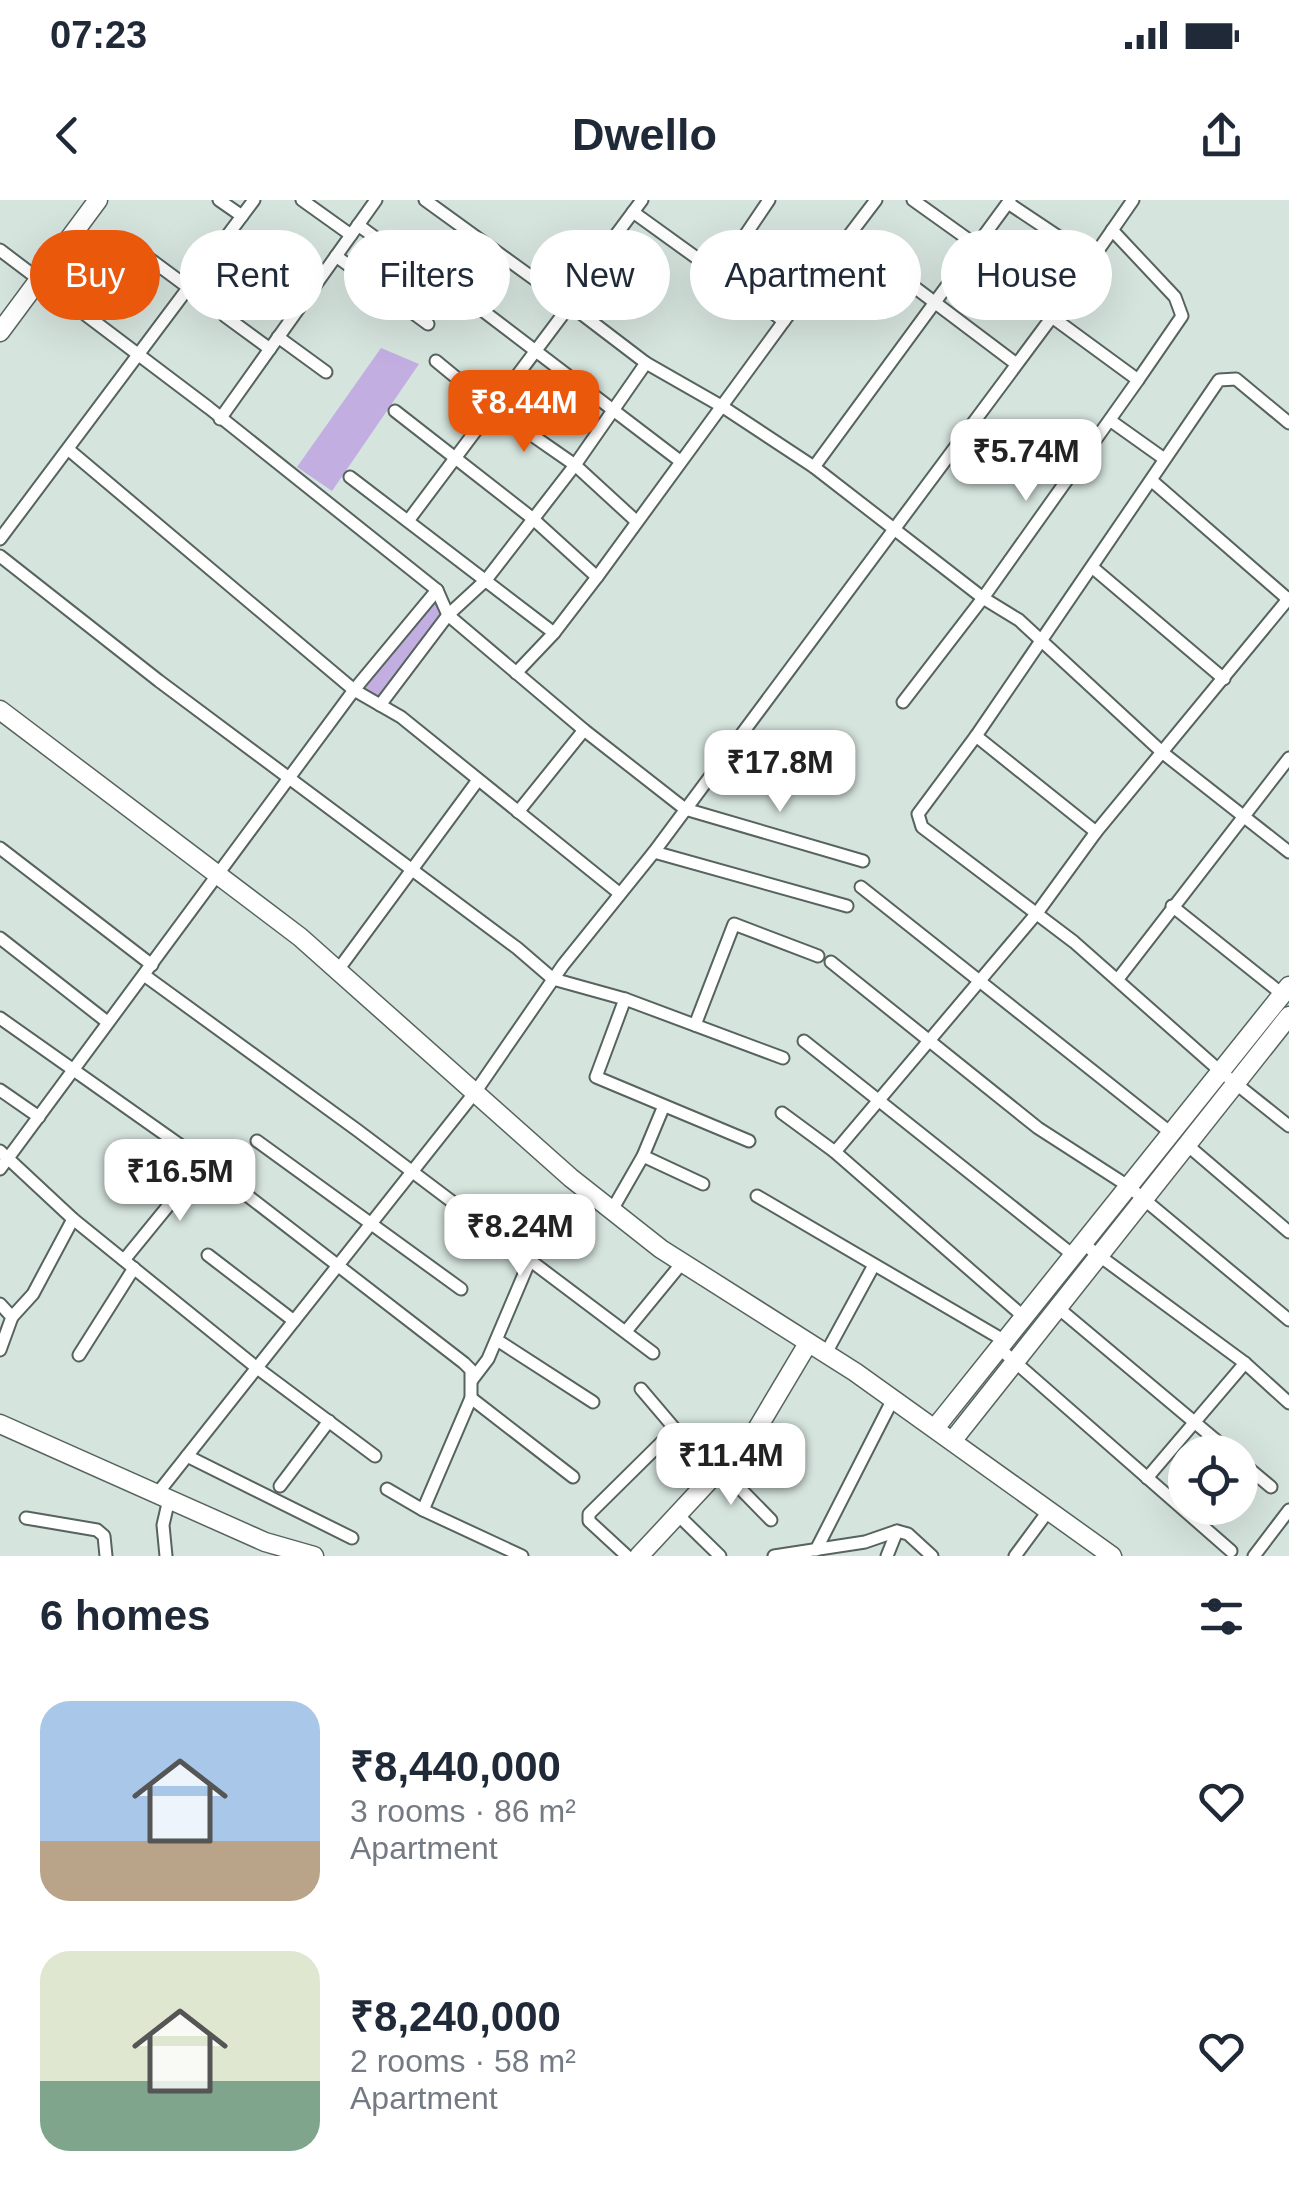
<!DOCTYPE html>
<html lang="en">
<head>
<meta charset="utf-8">
<style>
  :root { --surface:#fff; --page:#f6f6f7; --text:#1f2937; --muted:#747a83; --accent:#ea580c }
  body { margin:0; font-family:Helvetica,sans-serif; background:var(--page); color:var(--text); height:100vh; display:flex; flex-direction:column; font-size:38px; white-space:nowrap }
  * { box-sizing:border-box; margin:0 }
  p { font-size:32px; color:var(--muted) }
  .icon { flex:none; width:55px; height:55px; fill:none; stroke:currentColor; stroke-width:2; stroke-linecap:round; stroke-linejoin:round }
  .map { position:relative; height:1356px; overflow:hidden }
  .details { display:flex; flex-direction:column; background:var(--surface); flex:1 }
  .details>* { flex:none }
  .banner { position:absolute; left:30px; top:30px; width:1230px; height:90px; display:flex; gap:20px }
  .controls { position:absolute; left:1168px; top:1235px; display:grid; gap:20px }
  .controls a { display:grid; place-items:center; width:90px; height:90px; border-radius:50%; background:var(--surface); box-shadow:0 10px 40px #0002; font-size:50px }
  .price { position:absolute; translate:-50% -85px; padding:0 22px; border-radius:20px; background:#fff; color:#222; font-size:32px; line-height:65px; filter:drop-shadow(0 2px 5px #0008) }
  .price::after { content:''; position:absolute; left:50%; top:60px; width:30px; height:22px; margin-left:-15px; background:inherit; clip-path:polygon(0 0,100% 0,50% 100%) }
  .price.on { background:var(--accent); color:#fff }
  ul { padding:0; list-style:none }
  li { display:flex; align-items:center; gap:30px; height:250px; padding:0 40px }
  li span { display:grid; place-items:center; flex:none; width:280px; height:200px; border-radius:30px; color:#555 }
  li>.icon { margin-inline-start:auto }
  span .icon { width:120px; height:120px; fill:#fffc; stroke-width:1 }
  li b { font-size:42px }
  h2 { display:flex; justify-content:space-between; align-items:center; height:120px; padding:0 40px; font-size:42px }
  .chip { padding:0 35px; border-radius:45px; background:var(--surface); box-shadow:0 10px 40px #0002; font-size:35px; line-height:90px }
  .chip.on { background:var(--accent); color:#fff }
  .status { display:flex; justify-content:space-between; align-items:center; height:70px; padding:0 50px; background:var(--surface); direction:ltr }
  .status svg { height:28px; fill:currentColor }
  header { display:flex; justify-content:space-between; align-items:center; height:130px; padding:0 40px; background:var(--surface); font-size:45px; font-weight:800 }
  .map>svg:first-child { display:block }
</style>
</head>
<body>
<div class="status"><b>07:23</b><svg viewBox="0 0 49 12"><path d="M0 12V9h3v3zM5 12V6h3v6zM10 12V3h3v9zM15 12V0h3v12zM26 1h20v11H26zM47 4h2v5h-2z"/></svg></div>
<header><svg class="icon" aria-label="back" viewBox="0 0 24 24"><path d="M15 5l-7 7 7 7"/></svg>Dwello<svg class="icon" aria-label="share" viewBox="0 0 24 24"><path d="M12 15V3M7 8l5-5 5 5M5 13v7h14v-7"/></svg></header>
<div class="map">
<svg width="1289" height="1356" viewBox="0 0 1289 1356">
  <rect width="100%" height="100%" fill="#d6e4de"/>
  <g fill="#c3aee2">
    <path d="M381,148L419,164L332,291L297,267Z"/>
    <path d="M432,396L448,415L380,505L360,484Z"/>
  </g>
  <g fill="none" stroke-linecap="round" stroke-linejoin="round">
    <g stroke="#56635e" stroke-width="15">
      <g id="street">
        <path d="M219,0L242,16"/>
        <path d="M302,0L351,35"/>
        <path d="M425,0L566,102L642,0"/>
        <path d="M913,0L976,45"/>
        <path d="M1008,3L1092,59"/>
        <path d="M633,12L784,121L876,0"/>
        <path d="M358,25L425,74"/>
        <path d="M1112,30L1175,97L1182,116L1138,180"/>
        <path d="M848,37L1015,163"/>
        <path d="M0,50L209,208L437,390L448,415L584,530L685,609L863,661"/>
        <path d="M139,51L189,88"/>
        <path d="M336,56L428,124"/>
        <path d="M262,59L310,93"/>
        <path d="M719,74L769,0"/>
        <path d="M566,102L646,163L723,207L814,267L983,398L1019,420L1163,553L1289,652"/>
        <path d="M474,104L680,261"/>
        <path d="M225,116L270,149"/>
        <path d="M278,137L326,172"/>
        <path d="M436,161L493,208L575,265L636,321"/>
        <path d="M395,211L532,318L597,377"/>
        <path d="M220,219L376,0"/>
        <path d="M1111,221L1163,258"/>
        <path d="M1289,223L1236,179L1219,180L976,536L918,614L922,627L1074,742L1220,871L1289,926"/>
        <path d="M69,250L354,490L401,517L619,693"/>
        <path d="M814,267L1010,0"/>
        <path d="M350,277L554,433"/>
        <path d="M1151,280L1289,400"/>
        <path d="M408,321L570,105"/>
        <path d="M0,339L254,0"/>
        <path d="M0,356L159,481L517,748L553,779L625,799L783,858"/>
        <path d="M1092,367L1224,479"/>
        <path d="M516,473L554,433L597,377L784,121"/>
        <path d="M903,502L983,398L1138,180L1052,117"/>
        <path d="M380,505L448,415L486,380L575,265L646,163"/>
        <path d="M976,536L1096,632"/>
        <path d="M518,612L584,530"/>
        <path d="M0,648L152,765"/>
        <path d="M654,652L847,706"/>
        <path d="M861,687L1171,933"/>
        <path d="M1172,706L1282,794"/>
        <path d="M0,738L106,821"/>
        <path d="M831,762L1038,928L1128,986L1289,1120"/>
        <path d="M338,770L478,580"/>
        <path d="M144,775L357,930L653,1153"/>
        <path d="M1118,779L1289,558"/>
        <path d="M625,799L596,877L749,941"/>
        <path d="M0,818L204,962L464,1163L471,1170V1198L423,1310L522,1356"/>
        <path d="M695,825L734,724L818,756"/>
        <path d="M804,841L1073,1055"/>
        <path d="M0,890L39,917"/>
        <path d="M782,913L835,952L1024,1117"/>
        <path d="M257,941L461,1089"/>
        <path d="M1186,944L1289,1032"/>
        <path d="M0,951L73,1019L257,1168L375,1256"/>
        <path d="M835,952L1037,713L1096,632L1289,398"/>
        <path d="M643,956L703,984"/>
        <path d="M0,969L354,490L437,390"/>
        <path d="M757,996L1005,1141"/>
        <path d="M612,1010L643,956L663,908"/>
        <path d="M1082,1043L1245,1163L1289,1203"/>
        <path d="M208,1055L294,1121"/>
        <path d="M124,1060L204,962"/>
        <path d="M0,1104L12,1117L0,1150"/>
        <path d="M1057,1107L1230,1252"/>
        <path d="M12,1117L33,1094L73,1019"/>
        <path d="M627,1130L682,1063"/>
        <path d="M497,1140L593,1202"/>
        <path d="M999,1148L1231,1351"/>
        <path d="M79,1155L134,1068"/>
        <path d="M825,1155L874,1065"/>
        <path d="M472,1180L488,1159L530,1060"/>
        <path d="M641,1189L675,1229"/>
        <path d="M471,1198L573,1277"/>
        <path d="M187,1256L352,1338"/>
        <path d="M1240,1261L1271,1287"/>
        <path d="M1147,1278L1245,1163"/>
        <path d="M280,1286L329,1221"/>
        <path d="M387,1289L423,1310"/>
        <path d="M157,1294L476,891L563,765L654,652L1052,117L1133,0"/>
        <path d="M677,1314L720,1356"/>
        <path d="M26,1318L97,1330L104,1336L106,1356"/>
        <path d="M816,1350L893,1199"/>
        <path d="M166,1356L163,1325L169,1299"/>
        <path d="M627,1356L589,1321V1314L675,1229L720,1268L771,1320"/>
        <path d="M774,1356L865,1342L897,1331L908,1334L932,1356"/>
        <path d="M887,1356L897,1331"/>
        <path d="M1015,1356L1049,1310"/>
        <path d="M1254,1356L1289,1310"/>
      </g>
    </g>
    <g stroke="#56635e" stroke-width="21">
      <g id="secondary">
        <path d="M0,132L98,0"/>
        <path d="M0,510L300,737L571,978L661,1049L855,1172L1112,1356"/>
        <path d="M0,1224L265,1342L314,1356"/>
        <path d="M935,1228L1289,786"/>
        <path d="M953,1240L1289,816"/>
        <path d="M639,1356L757,1229L807,1145"/>
      </g>
    </g>
    <use href="#street" stroke="#fff" stroke-width="11"/>
    <use href="#secondary" stroke="#fff" stroke-width="18"/>
  </g>
</svg>
<div class="controls">
<a><svg class="icon" aria-label="locate" viewBox="0 0 24 24"><circle cx="12" cy="12" r="6"/><path d="M12 2v4M12 18v4M2 12h4M18 12h4"/></svg></a>
</div>
<b class="price on" style="left:524px;top:255px">₹8.44M</b>
<b class="price" style="left:1026px;top:304px">₹5.74M</b>
<b class="price" style="left:780px;top:615px">₹17.8M</b>
<b class="price" style="left:180px;top:1024px">₹16.5M</b>
<b class="price" style="left:520px;top:1079px">₹8.24M</b>
<b class="price" style="left:731px;top:1308px">₹11.4M</b>
<div class="banner">
<a class="chip on">Buy</a>
<a class="chip">Rent</a>
<a class="chip">Filters</a>
<a class="chip">New</a>
<a class="chip">Apartment</a>
<a class="chip">House</a>
</div>
</div>
<section class="details">
<h2>6 homes<svg class="icon" aria-label="filters" viewBox="0 0 24 24"><path d="M4 7h16M4 17h16"/><circle cx="9" cy="7" r="2"/><circle cx="15" cy="17" r="2"/></svg></h2>
<ul>
<li><span style="background:linear-gradient(#a9c7e8 70%,#b9a48a 0)"><svg class="icon" aria-label="home" viewBox="0 0 24 24"><path d="M3 11l9-7 9 7M6 9v11h12V9"/></svg></span><div><b>₹8,440,000</b><p>3 rooms · 86 m²</p><p>Apartment</p></div><svg class="icon" aria-label="heart" viewBox="0 0 24 24"><path d="M12 20l-8-8c-3-5 5-10 8-4 3-6 11-1 8 4z"/></svg></li>
<li><span style="background:linear-gradient(#dfe7d0 65%,#7fa58c 0)"><svg class="icon" aria-label="home" viewBox="0 0 24 24"><path d="M3 11l9-7 9 7M6 9v11h12V9"/></svg></span><div><b>₹8,240,000</b><p>2 rooms · 58 m²</p><p>Apartment</p></div><svg class="icon" aria-label="heart" viewBox="0 0 24 24"><path d="M12 20l-8-8c-3-5 5-10 8-4 3-6 11-1 8 4z"/></svg></li>
</ul>
</section>
</body>
</html>
